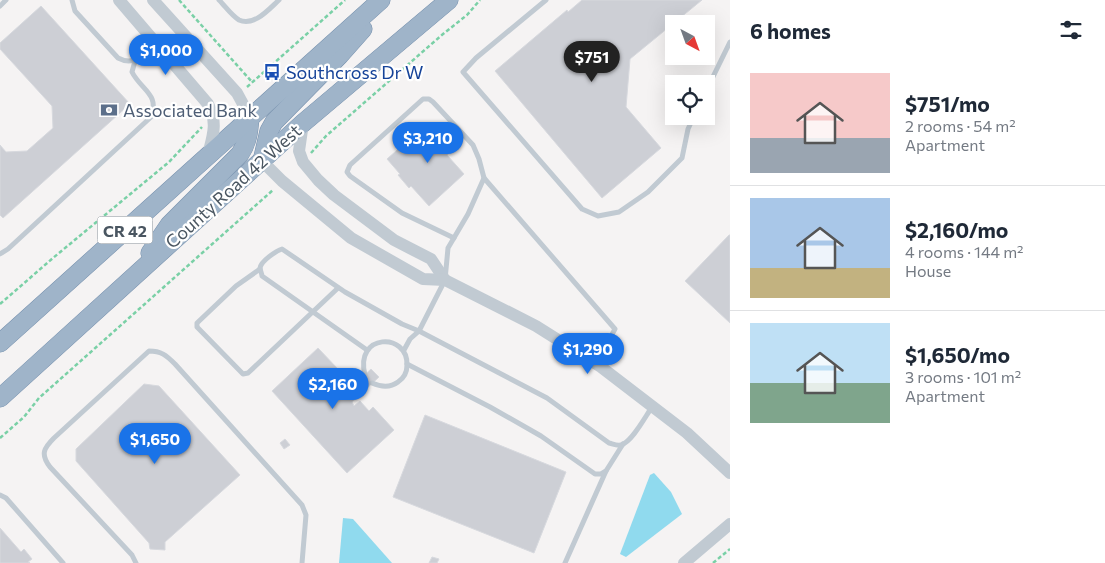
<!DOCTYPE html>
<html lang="en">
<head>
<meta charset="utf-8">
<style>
  :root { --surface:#fff; --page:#f6f6f7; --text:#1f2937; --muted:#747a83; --line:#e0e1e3; --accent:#1a73e8 }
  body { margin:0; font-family:Commissioner,sans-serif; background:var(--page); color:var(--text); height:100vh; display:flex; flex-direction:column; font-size:19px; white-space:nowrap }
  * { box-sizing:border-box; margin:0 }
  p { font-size:16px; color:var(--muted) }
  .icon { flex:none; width:28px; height:28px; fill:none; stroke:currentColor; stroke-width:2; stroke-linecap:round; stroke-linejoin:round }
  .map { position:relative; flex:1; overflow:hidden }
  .panel { display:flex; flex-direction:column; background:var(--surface); width:375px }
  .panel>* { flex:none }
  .needle { width:32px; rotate:139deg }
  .fabs { position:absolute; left:665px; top:15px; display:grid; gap:10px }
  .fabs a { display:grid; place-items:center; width:50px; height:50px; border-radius:0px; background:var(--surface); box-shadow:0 5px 20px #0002; font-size:25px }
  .price { position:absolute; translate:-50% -42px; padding:0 11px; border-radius:18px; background:var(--accent); color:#fff; font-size:16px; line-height:32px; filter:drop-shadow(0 1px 2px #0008) }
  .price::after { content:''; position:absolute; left:50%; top:30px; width:15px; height:11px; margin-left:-8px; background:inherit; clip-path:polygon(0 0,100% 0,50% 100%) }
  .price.selected { background:#222; color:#fff }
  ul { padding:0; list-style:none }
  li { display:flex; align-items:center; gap:15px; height:125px; padding:0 20px }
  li+li { border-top:1px solid var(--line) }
  li span { display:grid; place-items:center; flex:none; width:140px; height:100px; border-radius:0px; color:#555 }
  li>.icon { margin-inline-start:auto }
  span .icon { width:60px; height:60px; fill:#fffc; stroke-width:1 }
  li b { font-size:21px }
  h2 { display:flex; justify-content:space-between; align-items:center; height:60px; padding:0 20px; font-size:21px }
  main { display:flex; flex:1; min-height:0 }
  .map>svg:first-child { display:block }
</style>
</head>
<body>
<main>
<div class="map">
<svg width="730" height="563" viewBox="0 0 730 563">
  <rect width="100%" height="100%" fill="#f5f3f3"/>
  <g fill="#90daee">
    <path d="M654,473L671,492L682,514L626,557L620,554L650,475Z"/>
    <path d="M343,518L353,519L392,563H339Z"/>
  </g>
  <g fill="#cdcfd5" stroke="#d7d9de">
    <path d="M582,0H702L630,59L626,107L661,148L602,198L495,71L567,10L568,12Z"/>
    <path d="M41,6L130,104L3,218L0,215V145L6,152L27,151L53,128L52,106L0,49V43Z"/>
    <path d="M450,125L463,140L447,155L464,174L429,206L411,186L409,188L398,175L400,174L387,159L422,128L433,140Z"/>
    <path d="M729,235H730V323L685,281Z"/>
    <path d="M318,348L337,368L332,372L342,384L338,387L344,394L371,369L379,377L352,402L354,406L360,401L369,411L373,407L394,430L347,473L272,391Z"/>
    <path d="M144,384L159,386L240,475L165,542V550L150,549L149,543L76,461V449Z"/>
    <path d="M425,415L566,472L534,553L393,497Z"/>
    <path d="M285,439L290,445L284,449L280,443Z"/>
    <path d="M0,528L21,552L24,549L32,559L28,562L30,563H0Z"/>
    <path d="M432,557L439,559L437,563H429Z"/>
  </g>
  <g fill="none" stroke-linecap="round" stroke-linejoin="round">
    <g stroke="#7690ad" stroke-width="19">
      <g id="trunk">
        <path d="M262,161L269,131L274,122L340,55L363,29"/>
        <path d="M150,253L169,225L240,154C248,142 249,131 250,117"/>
        <path d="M0,343L381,0"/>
        <path d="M0,398L303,123L449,0"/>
      </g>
    </g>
    <g stroke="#7ad0a6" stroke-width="2.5" stroke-dasharray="4 2.5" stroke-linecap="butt">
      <path d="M179,0L252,82"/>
      <path d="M247,87L345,0"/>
      <path d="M311,153L326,136L443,34L467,15L480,0"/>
      <path d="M0,304L53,258L169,162L202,127"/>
      <path d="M0,438L24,417L39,398L273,190"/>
      <path d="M713,563L730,549"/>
    </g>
    <g stroke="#c1cad2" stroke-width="5">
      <path d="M72,0L75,11L118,58C135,67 143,54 155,43"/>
      <path d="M219,0C225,6 232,16 239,20C254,27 269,9 279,0"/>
      <path d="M546,0L476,58L463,72L582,209L598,216L619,212L648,192L682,158L688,129L694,116"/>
      <path d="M0,6L6,0"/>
      <path d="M706,91L730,42"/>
      <path d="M454,238L402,213L350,176L347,172L350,165L423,99H429L433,102L473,145L479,159L484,178"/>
      <path d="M0,254L8,249L151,117C160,94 141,90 132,72L135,61"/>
      <path d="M260,269L236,286L197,323V327L243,374L248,373L338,288"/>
      <path d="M367,350L262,276C262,274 260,270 260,268C261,261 276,251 282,249L345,292L402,324L419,331L445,280L448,248L468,214L484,178L615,329L596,363"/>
      <path d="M404,350L410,339L419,331L547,398L609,443C613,444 617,446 621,445C632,442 645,417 652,407"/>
      <path d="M407,364L490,407L541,436L595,474H601L606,471L623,444"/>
      <path d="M365,375C354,333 408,332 407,365C407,372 404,378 398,382C390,388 381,387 372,383"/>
      <path d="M0,495L6,498L13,506L63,563"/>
      <path d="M136,563L132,555L50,467C40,454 44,448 54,438L149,351C161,351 166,355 175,364L302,505L306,515L302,563"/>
      <path d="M565,563L606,471"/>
    </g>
    <g stroke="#c1cad2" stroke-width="12">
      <path d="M119,0L208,104C218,123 213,135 208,155"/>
      <path d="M153,0L237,93L250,117"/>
      <path d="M303,123L299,151L303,162L318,180L334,195L394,240L431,259L445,280"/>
      <path d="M262,161L282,181L351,238L423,279L445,280L536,326L601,367L687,433L730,473"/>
      <path d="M684,563L730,524"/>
    </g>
    <use href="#trunk" stroke="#9fb4c9" stroke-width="18"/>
  </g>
  <defs>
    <g id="bus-bare" transform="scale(1.35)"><path d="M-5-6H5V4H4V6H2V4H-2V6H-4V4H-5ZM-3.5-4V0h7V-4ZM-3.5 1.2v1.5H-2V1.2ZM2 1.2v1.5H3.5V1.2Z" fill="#1a4fb4" stroke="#fff" stroke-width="2.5" paint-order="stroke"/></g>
    <g id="bank-bare" transform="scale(1.35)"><path d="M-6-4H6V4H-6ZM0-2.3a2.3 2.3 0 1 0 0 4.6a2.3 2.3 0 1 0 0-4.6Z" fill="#5c6f8a" stroke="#fff" stroke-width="2.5" paint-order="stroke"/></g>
  </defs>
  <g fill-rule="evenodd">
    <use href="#bus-bare" x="272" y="72"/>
    <use href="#bank-bare" x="109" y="110"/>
  </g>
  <g text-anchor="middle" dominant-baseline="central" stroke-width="4.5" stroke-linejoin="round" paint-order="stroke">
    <rect fill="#fff" stroke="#808990" stroke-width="1" x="97.5" y="216.5" width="55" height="27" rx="4"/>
    <g font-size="16" font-weight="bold" fill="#4a5661">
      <text x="125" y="230">CR 42</text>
    </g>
    <g font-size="18" fill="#164399" stroke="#fff" text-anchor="start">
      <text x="286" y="72">Southcross Dr W</text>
    </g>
    <g font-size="18" fill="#4e5e75" stroke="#fff" text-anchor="start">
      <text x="123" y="110">Associated Bank</text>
    </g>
    <g font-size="18" fill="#4a5661" stroke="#fff">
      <text transform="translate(233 186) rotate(-42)">County Road 42 West</text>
    </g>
  </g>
</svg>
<div class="fabs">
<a><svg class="needle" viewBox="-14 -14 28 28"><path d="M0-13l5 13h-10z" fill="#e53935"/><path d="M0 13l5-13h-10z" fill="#747a83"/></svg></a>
<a><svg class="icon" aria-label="locate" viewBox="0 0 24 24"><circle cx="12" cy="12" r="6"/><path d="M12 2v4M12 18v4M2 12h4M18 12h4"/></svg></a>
</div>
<b class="price" style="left:166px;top:76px">$1,000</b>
<b class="price selected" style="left:592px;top:83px">$751</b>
<b class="price" style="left:428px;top:164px">$3,210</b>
<b class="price" style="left:588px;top:375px">$1,290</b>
<b class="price" style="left:333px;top:410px">$2,160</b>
<b class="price" style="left:155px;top:465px">$1,650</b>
</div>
<section class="panel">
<h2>6 homes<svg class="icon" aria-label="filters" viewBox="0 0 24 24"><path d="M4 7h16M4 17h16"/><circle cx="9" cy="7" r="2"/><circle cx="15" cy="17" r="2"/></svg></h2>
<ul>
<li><span style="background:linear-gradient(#f6c9c9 65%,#9aa5b1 0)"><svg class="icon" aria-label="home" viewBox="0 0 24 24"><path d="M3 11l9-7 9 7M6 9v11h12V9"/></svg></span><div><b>$751/mo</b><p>2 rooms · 54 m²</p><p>Apartment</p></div></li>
<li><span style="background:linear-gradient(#a9c7e8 70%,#c2b280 0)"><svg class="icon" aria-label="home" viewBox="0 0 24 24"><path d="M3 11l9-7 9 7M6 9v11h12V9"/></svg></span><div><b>$2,160/mo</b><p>4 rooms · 144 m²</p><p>House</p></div></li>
<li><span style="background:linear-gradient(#bfe0f5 60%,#7fa58c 0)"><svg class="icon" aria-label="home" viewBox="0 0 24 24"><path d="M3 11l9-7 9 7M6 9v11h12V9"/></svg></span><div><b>$1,650/mo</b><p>3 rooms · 101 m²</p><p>Apartment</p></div></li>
</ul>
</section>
</main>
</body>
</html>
